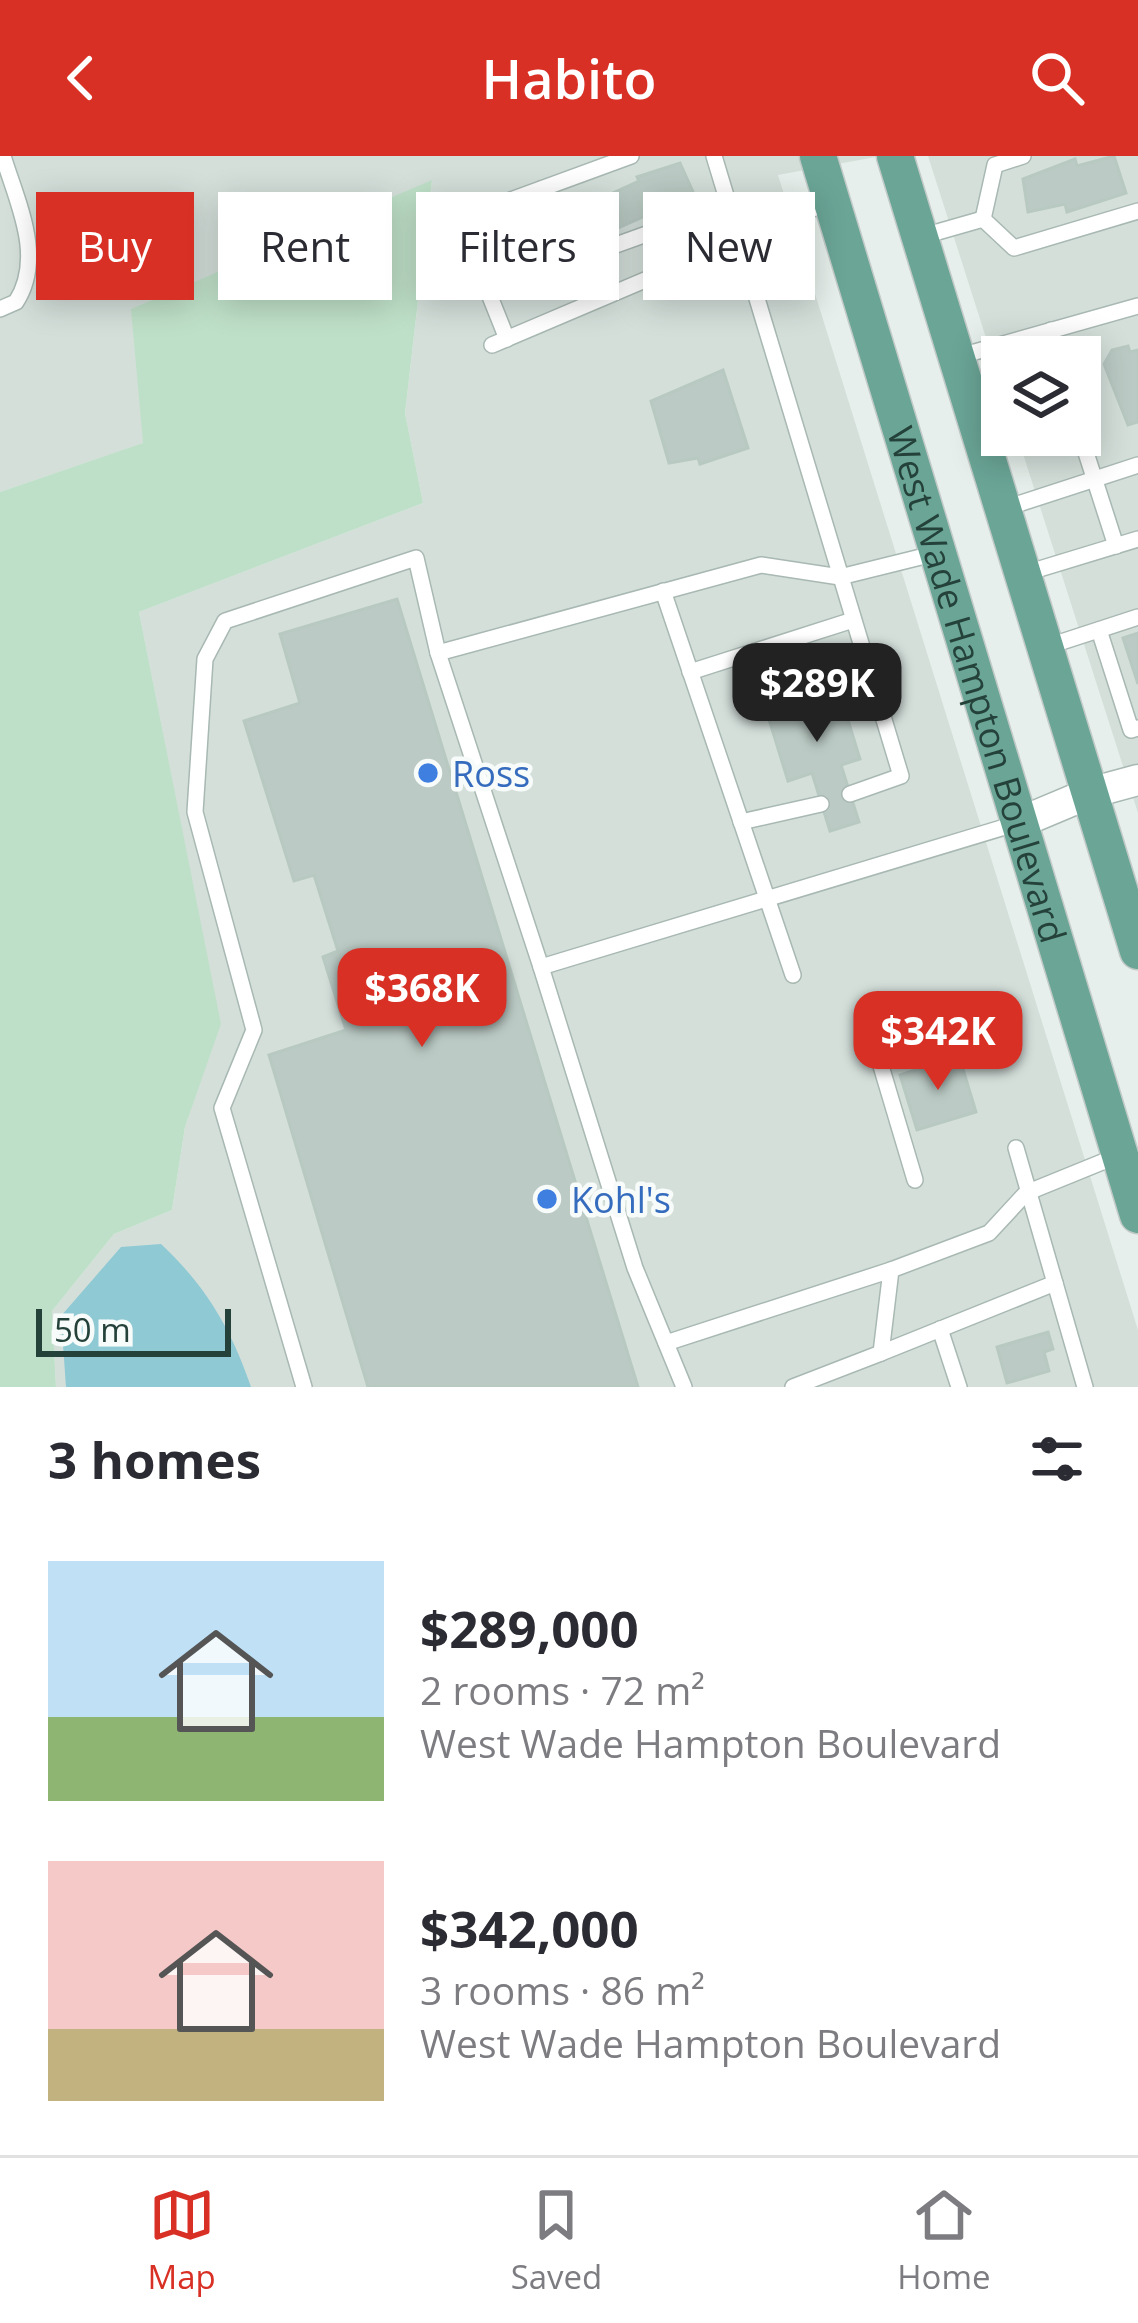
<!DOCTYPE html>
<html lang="en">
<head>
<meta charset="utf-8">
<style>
  :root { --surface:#fff; --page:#f2f2f3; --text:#2b2b33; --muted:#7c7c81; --line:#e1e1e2; --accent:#d93025 }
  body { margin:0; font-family:"Open Sans",sans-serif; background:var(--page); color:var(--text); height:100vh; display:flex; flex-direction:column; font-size:45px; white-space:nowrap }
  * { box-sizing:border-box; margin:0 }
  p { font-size:39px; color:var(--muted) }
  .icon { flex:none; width:66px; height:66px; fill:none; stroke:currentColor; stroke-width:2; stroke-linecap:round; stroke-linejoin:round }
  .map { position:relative; height:1231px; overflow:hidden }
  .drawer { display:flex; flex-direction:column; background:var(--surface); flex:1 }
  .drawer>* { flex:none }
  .top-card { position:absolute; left:36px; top:36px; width:1068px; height:108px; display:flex; gap:24px }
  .buttons { position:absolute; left:981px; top:180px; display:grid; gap:24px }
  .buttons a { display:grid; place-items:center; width:120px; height:120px; border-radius:0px; background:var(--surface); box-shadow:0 6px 30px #0003; font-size:60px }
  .scale { position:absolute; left:36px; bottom:30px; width:195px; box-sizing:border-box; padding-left:12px; border:6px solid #24423a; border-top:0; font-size:33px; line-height:42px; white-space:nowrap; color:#24423a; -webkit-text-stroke:9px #f7fbf9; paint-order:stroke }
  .price { position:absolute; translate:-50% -102px; padding:0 27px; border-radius:24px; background:var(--accent); color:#fff; font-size:39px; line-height:78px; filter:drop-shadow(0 3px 6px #0008) }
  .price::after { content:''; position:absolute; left:50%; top:72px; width:36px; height:27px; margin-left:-18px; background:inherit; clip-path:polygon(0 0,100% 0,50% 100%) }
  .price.on { background:#222; color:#fff }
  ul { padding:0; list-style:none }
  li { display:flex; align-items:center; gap:36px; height:300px; padding:0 48px }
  li span { display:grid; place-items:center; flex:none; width:336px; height:240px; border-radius:0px; color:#555 }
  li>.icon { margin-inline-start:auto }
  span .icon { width:144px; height:144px; fill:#fffc; stroke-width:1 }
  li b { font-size:51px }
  h2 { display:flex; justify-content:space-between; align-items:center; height:144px; padding:0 48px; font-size:51px }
  .chip { padding:0 42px; border-radius:0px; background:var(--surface); box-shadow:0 6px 30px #0003; font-size:42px; line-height:108px }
  .chip.on { background:var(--accent); color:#fff }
  header { display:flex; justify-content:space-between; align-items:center; height:156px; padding:0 48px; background:var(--accent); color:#fff; font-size:54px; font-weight:600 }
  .tabs { display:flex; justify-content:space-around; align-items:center; height:168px; border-top:3px solid var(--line); background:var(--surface); font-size:33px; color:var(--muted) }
  .tabs a { display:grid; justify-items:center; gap:6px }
  .tabs .on { color:var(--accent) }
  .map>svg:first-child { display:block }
</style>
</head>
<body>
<header><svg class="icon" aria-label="back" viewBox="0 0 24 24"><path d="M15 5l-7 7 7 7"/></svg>Habito<svg class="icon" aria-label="search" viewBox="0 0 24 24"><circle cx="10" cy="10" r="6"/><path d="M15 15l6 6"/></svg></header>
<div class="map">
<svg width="1138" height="1231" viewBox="0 0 1138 1231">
  <rect width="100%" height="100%" fill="#e6efeb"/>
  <g fill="#d4dfda">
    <path d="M0,0H881L778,19L1138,1174V1231H56L52,1155L114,1078L172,1054L185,971L220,868L139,456L423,347L405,257L432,25L132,153L144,287L0,336Z"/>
    <path d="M928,0H1138V657L1017,279H1080V201H1002V232Z"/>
  </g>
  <path fill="#bfe0c8" d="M432,24L405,257L423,347L139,456L221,868L185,971L172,1054L114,1078L52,1155L56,1231H0V336L143,287L131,153Z"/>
  <path fill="#8ec9d4" d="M161,1088C206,1130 231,1173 251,1231H66L61,1160L121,1091Z"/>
  <g fill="#bbcac4" stroke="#b8c9c2" stroke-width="3">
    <path d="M1114,0L1126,37L1067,56L1065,48L1028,56L1023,23L1075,3L1077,10Z"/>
    <path d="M680,7L694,38L618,72L604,41L639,25L637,21Z"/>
    <path d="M1128,190L1130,196L1138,194V266L1128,269L1104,208L1112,194Z"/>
    <path d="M723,214L748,292L700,308L698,302L669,307L651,245Z"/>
    <path d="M397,443L638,1231H368L269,899L346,874L323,801L338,795L314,719L294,725L244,565L300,547L280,478Z"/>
    <path d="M1138,477V528L1123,482Z"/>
    <path d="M835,522L860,603L841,609L859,666L830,675L812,617L788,625L763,544Z"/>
    <path d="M959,900L976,956L917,974L900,919Z"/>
    <path d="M1048,1176L1053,1193L1044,1196L1049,1215L1007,1227L997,1191Z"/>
  </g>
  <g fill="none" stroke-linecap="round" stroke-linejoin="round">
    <g stroke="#a8b8b2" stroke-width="18">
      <g id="lane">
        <path d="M714,0L901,620L850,638"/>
        <path d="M541,33L566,107L727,49"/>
        <path d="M983,63L1014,92L1138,55"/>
        <path d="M983,63L995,9L1023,0"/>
        <path d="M920,81L983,63"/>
        <path d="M0,153L16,146C45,101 17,46 3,0"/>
        <path d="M1051,174L1058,201"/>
        <path d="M507,183L459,63L631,0"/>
        <path d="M492,189L831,45"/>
        <path d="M957,201L1138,150"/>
        <path d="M1080,278L1116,390"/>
        <path d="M1003,353L1138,309"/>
        <path d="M1023,418L1138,383"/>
        <path d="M663,435L793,819"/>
        <path d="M1099,474L1131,574L1138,572"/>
        <path d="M1046,491L1138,461"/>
        <path d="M690,516L853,464"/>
        <path d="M741,666L821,648"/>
        <path d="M541,811L438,497L761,409L840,421L937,397"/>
        <path d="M870,873L915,1024"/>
        <path d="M1016,992L1085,1231"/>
        <path d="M940,1173L959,1231"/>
        <path d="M666,1187L891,1114"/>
        <path d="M881,1197L1055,1127"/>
        <path d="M304,1231L222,952L254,874L195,656L205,503L225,465L416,402L438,497"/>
        <path d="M684,1231L635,1112L541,811L1018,667"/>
        <path d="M793,1231L881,1197L891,1114L989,1077L1026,1037L1117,1000"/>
      </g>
    </g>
    <g stroke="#a8b8b2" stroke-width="33">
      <path id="street" d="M1021,666L1090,637L1138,624"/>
    </g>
    <g stroke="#c2cac8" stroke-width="39">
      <g id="primary">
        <path id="s1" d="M818,0L1138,1059"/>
        <path d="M895,0L1138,795"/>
      </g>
    </g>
    <use href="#lane" stroke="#fff" stroke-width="15"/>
    <use href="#street" stroke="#fff" stroke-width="30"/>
    <use href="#primary" stroke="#6aa596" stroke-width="36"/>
  </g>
  <g fill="#3f7fe0" stroke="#f7fbf9" stroke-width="4.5">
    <circle cx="428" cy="617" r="12"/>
    <circle cx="547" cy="1043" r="12"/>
  </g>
  <g text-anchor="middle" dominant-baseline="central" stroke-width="9" stroke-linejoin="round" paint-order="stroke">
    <g font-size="36" fill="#24423a" stroke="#f7fbf9">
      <text stroke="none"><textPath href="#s1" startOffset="552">West Wade Hampton Boulevard</textPath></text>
    </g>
    <g font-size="36" fill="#366cbe" stroke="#f7fbf9" text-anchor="start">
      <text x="452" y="617">Ross</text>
      <text x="571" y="1043">Kohl's</text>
    </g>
  </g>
</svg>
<div class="buttons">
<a><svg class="icon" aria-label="layers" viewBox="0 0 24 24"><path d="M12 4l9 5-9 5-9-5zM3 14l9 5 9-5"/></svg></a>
</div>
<div class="scale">50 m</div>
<b class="price on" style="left:817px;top:589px">$289K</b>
<b class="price" style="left:422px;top:894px">$368K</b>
<b class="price" style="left:938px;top:937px">$342K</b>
<div class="top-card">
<a class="chip on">Buy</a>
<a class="chip">Rent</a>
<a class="chip">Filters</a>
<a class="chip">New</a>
</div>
</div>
<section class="drawer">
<h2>3 homes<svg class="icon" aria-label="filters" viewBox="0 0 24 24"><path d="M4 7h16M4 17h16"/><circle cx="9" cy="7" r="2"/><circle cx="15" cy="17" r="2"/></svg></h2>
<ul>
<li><span style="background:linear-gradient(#bfe0f5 65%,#8fb573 0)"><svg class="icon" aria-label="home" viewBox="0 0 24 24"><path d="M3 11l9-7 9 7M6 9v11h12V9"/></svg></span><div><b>$289,000</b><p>2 rooms · 72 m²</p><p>West Wade Hampton Boulevard</p></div></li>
<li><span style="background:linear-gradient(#f6c9c9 70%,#c2b280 0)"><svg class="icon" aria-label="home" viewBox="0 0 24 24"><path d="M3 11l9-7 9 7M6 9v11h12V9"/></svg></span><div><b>$342,000</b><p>3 rooms · 86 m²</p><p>West Wade Hampton Boulevard</p></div></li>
</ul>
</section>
<nav class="tabs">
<a class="on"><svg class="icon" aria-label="map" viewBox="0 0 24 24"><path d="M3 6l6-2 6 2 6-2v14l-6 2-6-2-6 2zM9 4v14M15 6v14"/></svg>Map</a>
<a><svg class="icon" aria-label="saved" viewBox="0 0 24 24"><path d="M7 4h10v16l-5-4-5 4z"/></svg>Saved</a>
<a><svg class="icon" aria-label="home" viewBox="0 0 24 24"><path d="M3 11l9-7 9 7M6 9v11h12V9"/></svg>Home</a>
</nav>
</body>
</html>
